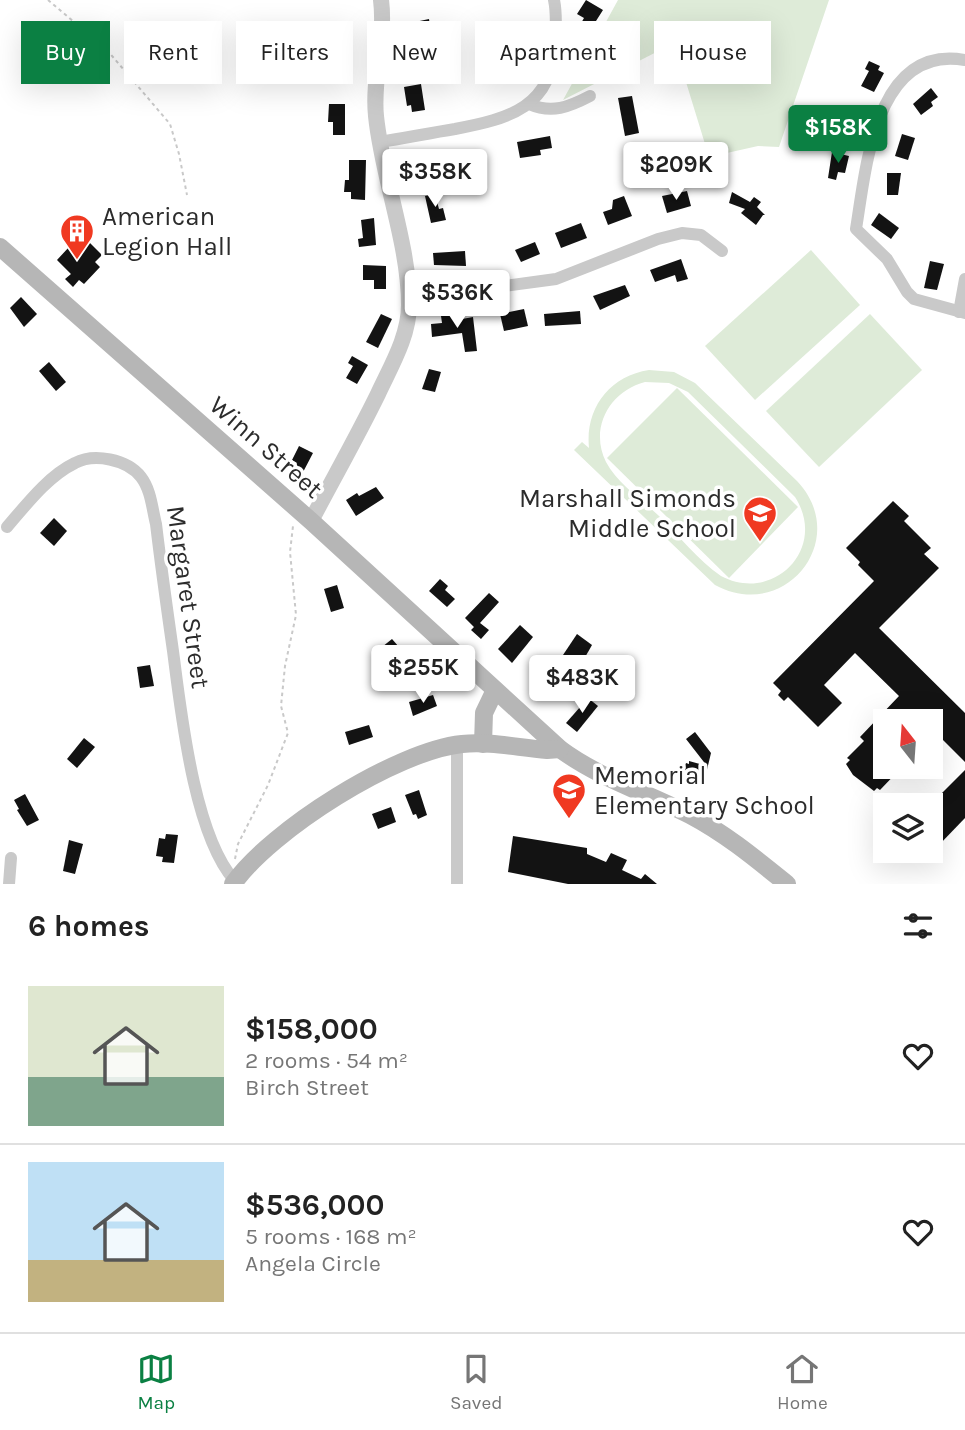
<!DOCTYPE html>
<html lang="en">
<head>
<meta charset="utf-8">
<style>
  :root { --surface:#fff; --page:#f2f2f2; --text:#222; --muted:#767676; --line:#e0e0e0; --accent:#0b8043 }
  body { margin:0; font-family:Karla,sans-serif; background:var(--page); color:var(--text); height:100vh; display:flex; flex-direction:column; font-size:26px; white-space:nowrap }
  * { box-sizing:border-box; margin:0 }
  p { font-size:23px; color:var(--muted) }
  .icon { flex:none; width:38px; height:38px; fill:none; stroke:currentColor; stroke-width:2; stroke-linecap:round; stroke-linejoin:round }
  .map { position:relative; height:884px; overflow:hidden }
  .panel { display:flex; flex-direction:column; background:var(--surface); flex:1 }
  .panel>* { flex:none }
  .hud { position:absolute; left:21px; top:21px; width:924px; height:63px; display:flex; gap:14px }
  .needle { width:46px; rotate:343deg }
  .fabs { position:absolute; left:873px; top:709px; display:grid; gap:14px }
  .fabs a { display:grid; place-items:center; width:70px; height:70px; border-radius:0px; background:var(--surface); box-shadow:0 7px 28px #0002; font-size:35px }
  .price { position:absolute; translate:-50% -60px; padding:0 16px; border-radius:7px; background:#fff; color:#222; font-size:23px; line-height:46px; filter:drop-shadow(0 2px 4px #0008) }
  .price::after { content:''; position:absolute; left:50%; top:42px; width:21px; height:16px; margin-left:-10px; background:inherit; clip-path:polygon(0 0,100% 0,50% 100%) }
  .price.on { background:var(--accent); color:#fff }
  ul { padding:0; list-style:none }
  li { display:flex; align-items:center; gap:21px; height:175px; padding:0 28px }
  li+li { border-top:2px solid var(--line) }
  li span { display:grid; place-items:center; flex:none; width:196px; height:140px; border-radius:0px; color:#555 }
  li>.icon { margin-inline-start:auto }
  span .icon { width:84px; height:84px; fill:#fffc; stroke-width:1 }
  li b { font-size:30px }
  h2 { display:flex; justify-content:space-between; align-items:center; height:84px; padding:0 28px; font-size:30px }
  .pill { padding:0 24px; border-radius:0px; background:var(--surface); box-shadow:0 7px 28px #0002; font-size:24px; line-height:63px }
  .pill.on { background:var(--accent); color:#fff }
  .tabs { display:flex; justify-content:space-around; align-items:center; height:98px; border-top:2px solid var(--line); background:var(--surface); font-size:19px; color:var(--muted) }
  .tabs a { display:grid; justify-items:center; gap:4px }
  .tabs .on { color:var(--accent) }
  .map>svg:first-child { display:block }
</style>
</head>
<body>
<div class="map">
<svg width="965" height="884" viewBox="0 0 965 884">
  <rect width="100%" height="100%" fill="#fff"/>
  <g fill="#deebd8" fill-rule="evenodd">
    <path d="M618,0H829L779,147L758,146L709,157L674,43L563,100Z"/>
    <path d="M811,250L860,305L755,400L705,346Z"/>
    <path d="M870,314L922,370L819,467L766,411Z"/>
    <path d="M649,370L674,372L695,383L797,481C852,539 785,623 715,585L574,450L582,442L589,448C585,409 609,376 649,370ZM645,382L669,383L688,392L795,497C828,548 774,604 721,576C698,560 679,536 659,516C642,500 617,483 606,462C589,428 610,391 645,382Z"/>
    <path d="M677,388L798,507L729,578L607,458Z"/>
  </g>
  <g fill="#131313">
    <path d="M586,0L603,10L589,32L580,25L584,18L577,14Z"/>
    <path d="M429,19L432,39L420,42L415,22Z"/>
    <path d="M497,40L522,46L520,61L526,62L524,76L496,72L498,63H494Z"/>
    <path d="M869,61L880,66L878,70L884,73L874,92L861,86L869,71L865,69Z"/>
    <path d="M421,84L425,110L412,112L411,105L407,106L404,87Z"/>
    <path d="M931,88L938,97L931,102L933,106L921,115L913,104Z"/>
    <path d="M632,96L639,133L625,136L618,98Z"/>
    <path d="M329,104H345V135H333V122H328Z"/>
    <path d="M848,107L856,109L854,117L859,118L855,135L842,132Z"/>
    <path d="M902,134L915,138L908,160L895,156Z"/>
    <path d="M550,136L552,148L540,150L541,155L520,158L517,142Z"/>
    <path d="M832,152L849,156L845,173L838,172L836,180L828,178Z"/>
    <path d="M433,154L435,168L413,172L411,158Z"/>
    <path d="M349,160H366L365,200L351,199V192H344L345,180H349Z"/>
    <path d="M887,173H901L898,195H887Z"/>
    <path d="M687,191L691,206L667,213L662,196Z"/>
    <path d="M732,192L750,202L754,197L761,202L757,207L765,215H763L756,225L741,213L745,209L729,203Z"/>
    <path d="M435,194L439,209L443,208L446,220L431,223L425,196Z"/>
    <path d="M624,196L632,216L608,225L603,212L612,209L613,200Z"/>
    <path d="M879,213L899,228L891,239L871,225Z"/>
    <path d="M374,218L376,245L359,247L358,239L363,238L361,220Z"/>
    <path d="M581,223L587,238L561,248L555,233Z"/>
    <path d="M81,234L102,255L95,262L100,267L84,284L79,280L73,287L65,279L71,274L57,260Z"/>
    <path d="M535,242L540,254L521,262L515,250Z"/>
    <path d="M465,251L466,266L434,265L433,253Z"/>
    <path d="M681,259L688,279L677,282L675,275L655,282L650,270Z"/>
    <path d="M930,261L944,264L937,290L924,288Z"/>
    <path d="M363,265L386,266V289H374V280H363Z"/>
    <path d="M625,285L630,296L600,310L593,296Z"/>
    <path d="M21,297L37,314L24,327L10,308Z"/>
    <path d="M524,309L528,326L504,331L500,314Z"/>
    <path d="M580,311L581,324L545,326L544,314Z"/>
    <path d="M381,314L392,319L378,348L366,342Z"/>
    <path d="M461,314L462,319L473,317L477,351L465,352L462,333L432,337L431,324L442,323L441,316Z"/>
    <path d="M352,356L368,365L357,384L346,378L353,366L348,363Z"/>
    <path d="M49,362L66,382L56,391L39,371Z"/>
    <path d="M429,369L441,372L435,392L422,389Z"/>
    <path d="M299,446L313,453L301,476L292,471L297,463L292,460Z"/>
    <path d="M376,487L384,498L356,516L346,500L357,493L359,496Z"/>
    <path d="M893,501L909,516L904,521L931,548L924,554L939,568L879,628L965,713V762L941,738L931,747V721H886V766H903L880,790L877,788L874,791L853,775L846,764L850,760L847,758L864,741L860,737L899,696L855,653L824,685L842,703L818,727L788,697L784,701L778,695L781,691L773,683L874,581L858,565L860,562L846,548Z"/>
    <path d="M54,518L67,531L54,546L40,533Z"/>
    <path d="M440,579L448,586L445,590L455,599L447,607L429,591Z"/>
    <path d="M337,585L344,608L331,612L324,589Z"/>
    <path d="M489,593L499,602L480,623L489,630L481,639L471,630L474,627L465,618Z"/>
    <path d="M520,625L533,637L512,663L498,649Z"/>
    <path d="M577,634L592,645L575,675L557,664Z"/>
    <path d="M392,639L412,662L402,670L382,647Z"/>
    <path d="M150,665L154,686L140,688L137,667Z"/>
    <path d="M433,695L437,706L413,716L409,702Z"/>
    <path d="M588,698L598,706L577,732L566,723Z"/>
    <path d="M369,725L373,737L349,745L345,732Z"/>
    <path d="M695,732L711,753L705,778L683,773L686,763L689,764V761L707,766L686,739Z"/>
    <path d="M84,738L95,747L77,768L67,759Z"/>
    <path d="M965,770V818L938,846L931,839V804Z"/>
    <path d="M419,790L427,815L418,819L416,814L413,815L405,795Z"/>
    <path d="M25,794L39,820L27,826L17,810L19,809L14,800Z"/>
    <path d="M391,807L396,822L378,829L372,814Z"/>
    <path d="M166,834L178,835L174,863L162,862L163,857L156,856L159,838L165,839Z"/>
    <path d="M513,836L587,848V854L606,862L611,853L627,860L622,870L641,879L645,874L657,884H568L508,872Z"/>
    <path d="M69,840L83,844L75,874L63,871Z"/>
  </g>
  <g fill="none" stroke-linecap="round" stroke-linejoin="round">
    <g stroke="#c9c9c9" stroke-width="2" stroke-dasharray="3.5 3.5" stroke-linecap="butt">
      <path d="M48,0L107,50L170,124L179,154L187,195"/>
      <path d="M235,859L238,844L268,785L288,733L281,706L285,666L296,615L290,552L293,526"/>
    </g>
    <g stroke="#c9c9c9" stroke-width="12">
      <path d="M965,60C875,44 866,168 856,229L887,259L907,292L914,299L965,313"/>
      <path d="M529,104C552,114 569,107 590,96"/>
      <path d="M380,142C405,138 430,133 455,129C509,119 553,107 555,43C556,29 557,14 554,0"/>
      <path d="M409,299L556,279L658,239L682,233L701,235L722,251"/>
      <path d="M959,312L965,279"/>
      <path d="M7,527C26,505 48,476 75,463C94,453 127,459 141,477C151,490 152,508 156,524C161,566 167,609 173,651C181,712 194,836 235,881"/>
      <path d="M457,745V884"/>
      <path d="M9,884L11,858"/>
    </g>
    <path stroke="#c9c9c9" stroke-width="16" d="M311,521C333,479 357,437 378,394C391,366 409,336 409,305C409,244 382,177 376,116C372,78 386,39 381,0"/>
    <g stroke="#b6b6b6" stroke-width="18">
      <path d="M0,247L311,521L560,749C599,778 647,793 690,815C726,834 756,859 787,884"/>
      <path d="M483,744L484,713L495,690"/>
      <path d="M233,884C271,830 396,751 462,744C490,741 519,748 547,750L560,749"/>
    </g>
  </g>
  <defs>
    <g id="building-pin" transform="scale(1.75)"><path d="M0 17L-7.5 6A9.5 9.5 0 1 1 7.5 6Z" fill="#f03921" stroke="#fff"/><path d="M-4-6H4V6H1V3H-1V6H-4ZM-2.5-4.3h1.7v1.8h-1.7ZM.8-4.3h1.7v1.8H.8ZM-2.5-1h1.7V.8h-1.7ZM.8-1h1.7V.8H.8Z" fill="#fff"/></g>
    <g id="school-pin" transform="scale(1.75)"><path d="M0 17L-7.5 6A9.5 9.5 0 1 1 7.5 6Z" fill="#f03921" stroke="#fff"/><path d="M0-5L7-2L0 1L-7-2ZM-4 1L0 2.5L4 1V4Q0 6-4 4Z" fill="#fff"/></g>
  </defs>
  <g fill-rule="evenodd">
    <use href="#building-pin" x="77" y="231"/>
    <use href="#school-pin" x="760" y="513"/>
    <use href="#school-pin" x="569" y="790"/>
  </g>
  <g text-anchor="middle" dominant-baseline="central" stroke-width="7" stroke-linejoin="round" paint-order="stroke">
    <g font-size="26" fill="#2c2c2c" stroke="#fff" text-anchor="start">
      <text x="102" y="216">American<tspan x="102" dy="30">Legion Hall</tspan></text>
      <text x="736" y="498" text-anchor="end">Marshall Simonds<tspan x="736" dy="30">Middle School</tspan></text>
      <text x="594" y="775">Memorial<tspan x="594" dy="30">Elementary School</tspan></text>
    </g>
    <g font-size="26" fill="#2c2c2c" stroke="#fff">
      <text transform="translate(266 447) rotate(41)">Winn Street</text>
      <text transform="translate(188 597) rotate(82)">Margaret Street</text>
    </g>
  </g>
</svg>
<div class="fabs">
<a><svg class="needle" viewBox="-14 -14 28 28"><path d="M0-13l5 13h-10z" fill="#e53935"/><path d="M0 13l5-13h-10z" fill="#767676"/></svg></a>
<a><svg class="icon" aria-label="layers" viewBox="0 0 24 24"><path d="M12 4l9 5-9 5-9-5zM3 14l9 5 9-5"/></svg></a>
</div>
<b class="price on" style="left:838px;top:165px">$158K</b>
<b class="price" style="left:676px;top:202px">$209K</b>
<b class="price" style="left:435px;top:209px">$358K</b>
<b class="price" style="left:457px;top:330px">$536K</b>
<b class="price" style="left:423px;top:705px">$255K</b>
<b class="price" style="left:582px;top:715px">$483K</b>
<div class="hud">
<a class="pill on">Buy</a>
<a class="pill">Rent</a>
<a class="pill">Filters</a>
<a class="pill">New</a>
<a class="pill">Apartment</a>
<a class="pill">House</a>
</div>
</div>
<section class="panel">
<h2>6 homes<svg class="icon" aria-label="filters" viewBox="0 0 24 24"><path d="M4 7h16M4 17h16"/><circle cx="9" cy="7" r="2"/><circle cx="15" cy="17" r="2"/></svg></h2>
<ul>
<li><span style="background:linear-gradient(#dfe7d0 65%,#7fa58c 0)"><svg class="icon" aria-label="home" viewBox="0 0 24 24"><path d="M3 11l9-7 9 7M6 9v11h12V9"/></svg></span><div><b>$158,000</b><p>2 rooms · 54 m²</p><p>Birch Street</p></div><svg class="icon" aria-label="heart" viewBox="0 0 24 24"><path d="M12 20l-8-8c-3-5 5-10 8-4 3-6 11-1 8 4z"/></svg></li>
<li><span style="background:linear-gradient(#bfe0f5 70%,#c2b280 0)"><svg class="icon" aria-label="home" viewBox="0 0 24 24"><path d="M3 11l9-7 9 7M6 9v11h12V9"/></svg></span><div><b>$536,000</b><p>5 rooms · 168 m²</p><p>Angela Circle</p></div><svg class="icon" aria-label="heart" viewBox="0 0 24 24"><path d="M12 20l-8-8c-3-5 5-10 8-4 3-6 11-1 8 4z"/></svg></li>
</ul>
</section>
<nav class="tabs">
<a class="on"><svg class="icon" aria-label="map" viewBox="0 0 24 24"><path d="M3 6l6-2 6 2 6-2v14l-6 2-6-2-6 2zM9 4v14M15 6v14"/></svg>Map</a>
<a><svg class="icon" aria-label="saved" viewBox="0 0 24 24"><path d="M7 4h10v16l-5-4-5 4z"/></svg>Saved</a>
<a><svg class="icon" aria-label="home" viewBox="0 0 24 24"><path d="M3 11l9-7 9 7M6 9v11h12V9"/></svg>Home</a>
</nav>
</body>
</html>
